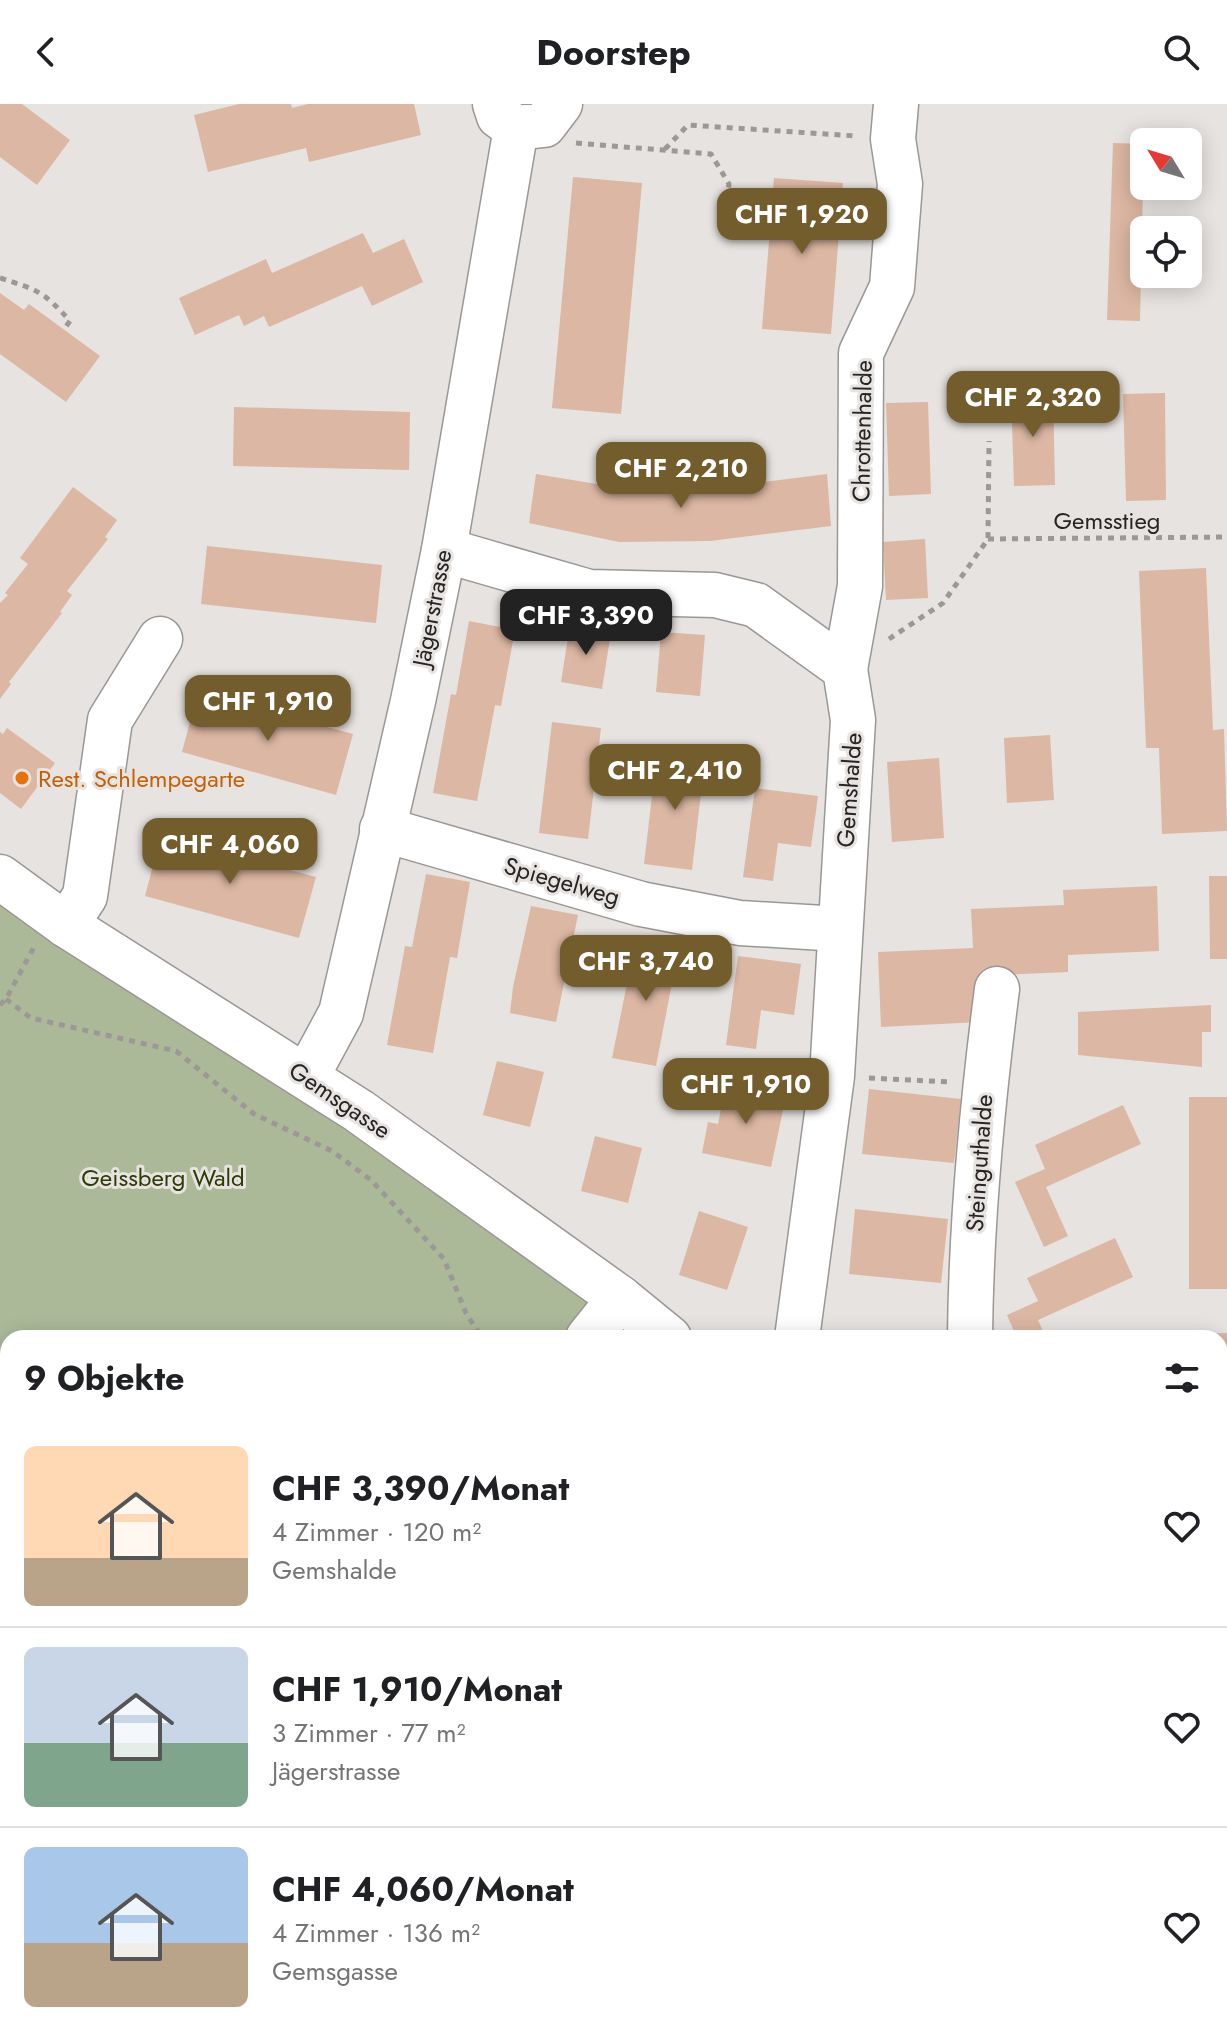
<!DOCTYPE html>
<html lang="de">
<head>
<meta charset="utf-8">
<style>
  :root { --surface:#fff; --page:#f6f6f6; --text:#202124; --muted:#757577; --line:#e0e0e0; --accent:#745d2d }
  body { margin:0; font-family:Jost,sans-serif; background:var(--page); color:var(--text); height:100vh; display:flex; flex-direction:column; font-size:30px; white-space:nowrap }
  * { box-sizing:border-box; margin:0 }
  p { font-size:26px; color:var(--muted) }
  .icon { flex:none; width:44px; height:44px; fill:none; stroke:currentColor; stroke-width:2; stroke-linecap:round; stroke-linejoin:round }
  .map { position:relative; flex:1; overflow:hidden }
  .details { position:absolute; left:0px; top:1226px; width:1228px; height:712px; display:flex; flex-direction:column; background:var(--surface); border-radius:24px 24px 0 0; box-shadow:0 4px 20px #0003 }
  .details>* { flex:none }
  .needle { width:52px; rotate:308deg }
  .tools { position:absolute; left:1130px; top:24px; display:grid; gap:16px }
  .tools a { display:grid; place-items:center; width:72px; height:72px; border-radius:12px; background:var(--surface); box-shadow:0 4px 20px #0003; font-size:40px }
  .price { position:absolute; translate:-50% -68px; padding:0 18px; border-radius:16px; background:var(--accent); color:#fff; font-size:26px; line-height:52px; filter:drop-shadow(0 2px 4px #0008) }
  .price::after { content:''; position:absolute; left:50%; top:48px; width:24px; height:18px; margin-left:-12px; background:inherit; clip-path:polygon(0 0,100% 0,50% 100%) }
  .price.active { background:#222; color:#fff }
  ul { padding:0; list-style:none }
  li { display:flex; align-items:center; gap:24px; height:200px; padding:0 24px }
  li+li { border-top:2px solid var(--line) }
  li span { display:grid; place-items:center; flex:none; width:224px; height:160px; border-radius:12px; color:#555 }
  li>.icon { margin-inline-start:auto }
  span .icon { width:96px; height:96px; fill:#fffc; stroke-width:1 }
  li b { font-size:34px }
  h2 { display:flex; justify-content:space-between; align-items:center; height:96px; padding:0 24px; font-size:34px }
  header { display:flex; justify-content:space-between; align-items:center; height:104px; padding:0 24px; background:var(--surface); font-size:36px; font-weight:700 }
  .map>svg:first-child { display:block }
</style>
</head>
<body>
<header><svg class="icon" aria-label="back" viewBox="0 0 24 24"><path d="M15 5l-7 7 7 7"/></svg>Doorstep<svg class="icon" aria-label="search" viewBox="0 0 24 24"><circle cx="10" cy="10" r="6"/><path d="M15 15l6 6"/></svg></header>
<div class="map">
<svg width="1227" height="1938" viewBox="0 0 1227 1938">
  <rect width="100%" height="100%" fill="#e7e3e0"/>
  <path fill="#acb999" d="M0,773L669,1234H8V1930H727L726,1938H0Z"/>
  <g fill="#dcb7a3">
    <path d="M0,0H22L70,36L37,81L0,53Z"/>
    <path d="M239,0H291L292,4L308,0H414L421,31L309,58L306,44L208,68L194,11Z"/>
    <path d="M1113,39L1144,40L1140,217L1107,216Z"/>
    <path d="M573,73L642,79L621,310L552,304Z"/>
    <path d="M774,74L843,79L831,230L762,225Z"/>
    <path d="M363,129L373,149L404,135L423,178L372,202L362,182L269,223L264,212L244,222L239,211L195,231L179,194L266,155L272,169Z"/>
    <path d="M0,189L24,206L29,200L100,252L66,298L0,250Z"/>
    <path d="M1053,288L1055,381L1014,382L1011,289Z"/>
    <path d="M1165,289L1166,396L1126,397L1123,290Z"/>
    <path d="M928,298L931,390L889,392L886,299Z"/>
    <path d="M234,303L410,308L409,366L233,362Z"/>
    <path d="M536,370L627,385L668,386L708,385L827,370L831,422L710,437L619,438L529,419Z"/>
    <path d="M73,383L117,416L105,433L108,435L67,487L72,491L60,508L62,509L9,578L11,580L0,595V499L8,491L5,489L28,460L20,454Z"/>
    <path d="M925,435L928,494L886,496L883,438Z"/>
    <path d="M207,442L382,461L376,519L201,500Z"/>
    <path d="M1206,464L1213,626L1224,625L1227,727L1162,730L1159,644H1146L1139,467Z"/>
    <path d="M469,517L515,526L501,602L495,601L477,697L433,689L451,590L456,591Z"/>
    <path d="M570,521L611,528L602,585L561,578Z"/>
    <path d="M661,528L705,531L700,592L656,588Z"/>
    <path d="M198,588L353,630L336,691L182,648Z"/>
    <path d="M552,618L601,624L588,735L539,729Z"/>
    <path d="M7,624L55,659L21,705L0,689V628L3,630Z"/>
    <path d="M1050,631L1054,696L1007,699L1004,634Z"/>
    <path d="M657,650L705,655L692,766L644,760Z"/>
    <path d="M939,654L944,734L892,738L887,658Z"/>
    <path d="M755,684L818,692L811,743L778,739L773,777L743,773Z"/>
    <path d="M161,731L316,773L299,834L145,792Z"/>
    <path d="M426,770L470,778L457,854L450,853L433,949L387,941L405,842L412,843Z"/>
    <path d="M1209,772H1227V855H1210Z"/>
    <path d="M1157,782L1159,847L1068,851V868L978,872L980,918L881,923L878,848L973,844L971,805L1064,801L1063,786Z"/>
    <path d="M531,802L578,811L556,918L510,909L513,883Z"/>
    <path d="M636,835L679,843L656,962L612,954Z"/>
    <path d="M738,852L801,860L794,911L761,906L756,945L726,941Z"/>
    <path d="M1211,901V928H1202V963L1078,951V908Z"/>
    <path d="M497,957L544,968L530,1023L483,1011Z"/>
    <path d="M726,980L786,992L771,1063L702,1049L708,1018L718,1020Z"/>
    <path d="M869,985L961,995L954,1059L862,1050Z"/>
    <rect x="1189" y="993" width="38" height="192"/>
    <path d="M1123,1001L1141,1040L1046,1083L1068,1132L1044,1143L1015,1078L1045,1065L1035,1041Z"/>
    <path d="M595,1032L642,1044L628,1099L581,1087Z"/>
    <path d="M855,1105L948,1115L941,1179L849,1170Z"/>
    <path d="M699,1107L748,1123L727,1186L679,1171Z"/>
    <path d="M1115,1134L1133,1173L1038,1216L1046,1234H1017L1007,1211L1038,1197L1027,1174Z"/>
    <path d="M1227,1229V1422H1220V1234H1189V1230Z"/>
    <rect x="1220" y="1474" width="7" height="192"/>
    <path d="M1226,1859L1227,1915L1220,1918V1861Z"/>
    <path d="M772,1930H834L828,1938H770Z"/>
    <path d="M1130,1930H1187L1179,1934L1180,1938H1133Z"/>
  </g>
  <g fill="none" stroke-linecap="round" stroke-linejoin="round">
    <g stroke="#9a9794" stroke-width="47">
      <g id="minor">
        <path d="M495,0L499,12L516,24L544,21L560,0"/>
        <path d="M444,446L589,488L715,491L756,501L845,565L853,616L832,972L797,1234"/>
        <path d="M845,565L860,482L861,249L892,183L900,80L893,35L896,0"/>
        <path d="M382,725L641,800L740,819L840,825"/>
        <path d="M0,773L66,821L359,1007L620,1194L669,1234"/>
        <path d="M66,821L85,792L110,616L160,535"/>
        <path d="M307,972L341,909L413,597L444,446L516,24"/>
        <path d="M588,1234L620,1194"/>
        <path d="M970,1234C971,1117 982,1001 997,885"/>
        <path d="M1220,1791L1227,1799"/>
        <path d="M726,1938L727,1930"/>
      </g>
    </g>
    <g stroke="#9b9896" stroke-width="5" stroke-dasharray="6 6" stroke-linecap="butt">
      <path d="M576,39L711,50L729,80L723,133"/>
      <path d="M665,45L688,21L856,32"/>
      <path d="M0,174C38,186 43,187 70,217L64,225"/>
      <path d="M988,435L1227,433"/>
      <path d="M889,535L943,499L988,435L989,337"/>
      <path d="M6,895L31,914L176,947L254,1010L332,1047L371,1076L444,1155L466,1209L482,1234"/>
      <path d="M0,901L6,895L34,843"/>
      <path d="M869,974L950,978"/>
      <path d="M0,1518L8,1523"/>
      <path d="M437,1930V1938"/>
      <path d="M530,1938L540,1930"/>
    </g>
    <use href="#minor" stroke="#fff" stroke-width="44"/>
  </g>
  <circle fill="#e8710a" stroke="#e7e3e0" stroke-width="3" cx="22" cy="674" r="8"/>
  <g text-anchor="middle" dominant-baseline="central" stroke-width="6" stroke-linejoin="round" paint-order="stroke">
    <g font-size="24" fill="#262424" stroke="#e7e3e0">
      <text transform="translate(862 327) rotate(-89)">Chrottenhalde</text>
      <text x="1107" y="416">Gemsstieg</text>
      <text transform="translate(432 504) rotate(-79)">Jägerstrasse</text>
      <text transform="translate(849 686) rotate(-86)">Gemshalde</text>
      <text transform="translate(562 777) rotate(16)">Spiegelweg</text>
      <text transform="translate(340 996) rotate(34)">Gemsgasse</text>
      <text transform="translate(979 1059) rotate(-86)">Steinguthalde</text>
    </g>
    <g font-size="24" fill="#c56008" stroke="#e7e3e0" text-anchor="start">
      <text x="38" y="674">Rest. Schlempegarte</text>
    </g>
    <g font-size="24" fill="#2c3c03" stroke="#e7e3e0">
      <text x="163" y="1073">Geissberg Wald</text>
    </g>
  </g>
</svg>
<div class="tools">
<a><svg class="needle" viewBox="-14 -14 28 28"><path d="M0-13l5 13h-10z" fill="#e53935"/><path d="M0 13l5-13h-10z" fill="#757577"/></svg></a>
<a><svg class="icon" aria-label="locate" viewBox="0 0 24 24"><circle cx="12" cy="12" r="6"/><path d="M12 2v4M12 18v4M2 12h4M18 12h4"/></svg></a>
</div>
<b class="price" style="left:802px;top:152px">CHF 1,920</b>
<b class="price" style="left:1033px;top:335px">CHF 2,320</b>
<b class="price" style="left:681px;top:406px">CHF 2,210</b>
<b class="price active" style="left:586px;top:553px">CHF 3,390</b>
<b class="price" style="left:268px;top:639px">CHF 1,910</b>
<b class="price" style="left:675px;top:708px">CHF 2,410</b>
<b class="price" style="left:230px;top:782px">CHF 4,060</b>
<b class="price" style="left:646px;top:899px">CHF 3,740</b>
<b class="price" style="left:746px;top:1022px">CHF 1,910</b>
<section class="details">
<h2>9 Objekte<svg class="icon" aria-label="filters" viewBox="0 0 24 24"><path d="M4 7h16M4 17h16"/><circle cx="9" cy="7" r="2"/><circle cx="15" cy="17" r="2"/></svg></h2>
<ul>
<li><span style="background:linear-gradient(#ffd9b3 70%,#b9a48a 0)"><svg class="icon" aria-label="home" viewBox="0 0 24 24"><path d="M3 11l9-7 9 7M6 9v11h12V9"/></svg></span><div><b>CHF 3,390/Monat</b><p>4 Zimmer · 120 m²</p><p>Gemshalde</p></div><svg class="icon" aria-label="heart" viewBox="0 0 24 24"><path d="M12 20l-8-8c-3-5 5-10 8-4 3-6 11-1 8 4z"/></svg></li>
<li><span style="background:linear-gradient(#c9d6e8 60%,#7fa58c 0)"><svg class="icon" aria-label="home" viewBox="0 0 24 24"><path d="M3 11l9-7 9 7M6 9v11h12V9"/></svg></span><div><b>CHF 1,910/Monat</b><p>3 Zimmer · 77 m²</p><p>Jägerstrasse</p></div><svg class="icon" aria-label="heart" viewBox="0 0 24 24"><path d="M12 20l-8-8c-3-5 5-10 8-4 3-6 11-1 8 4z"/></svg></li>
<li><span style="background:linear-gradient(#a9c7e8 60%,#b9a48a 0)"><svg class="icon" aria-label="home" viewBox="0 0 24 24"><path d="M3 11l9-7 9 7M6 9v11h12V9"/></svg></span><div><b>CHF 4,060/Monat</b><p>4 Zimmer · 136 m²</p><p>Gemsgasse</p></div><svg class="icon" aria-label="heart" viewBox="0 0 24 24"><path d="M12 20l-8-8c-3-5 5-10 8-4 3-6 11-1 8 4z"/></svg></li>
</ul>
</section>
</div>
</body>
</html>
